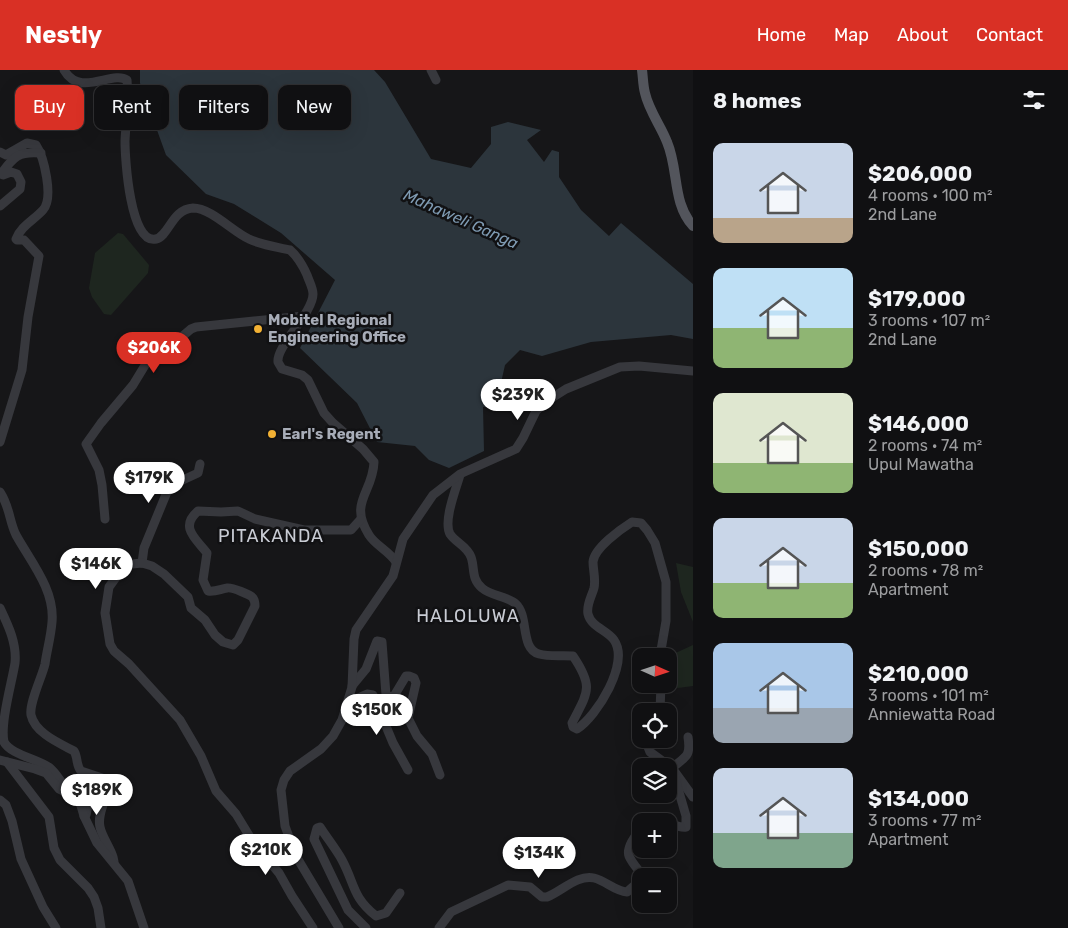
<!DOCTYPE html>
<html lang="en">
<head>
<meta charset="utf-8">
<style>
  :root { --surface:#101012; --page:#1e1e20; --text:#f1f3f6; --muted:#9c9d9f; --line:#303032; --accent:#d93025 }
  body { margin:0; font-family:Rubik,sans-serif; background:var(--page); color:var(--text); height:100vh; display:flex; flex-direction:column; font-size:19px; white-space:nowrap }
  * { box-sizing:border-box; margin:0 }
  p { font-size:16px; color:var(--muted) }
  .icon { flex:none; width:28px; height:28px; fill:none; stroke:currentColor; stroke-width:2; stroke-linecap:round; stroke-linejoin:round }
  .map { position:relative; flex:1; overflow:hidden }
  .sheet { display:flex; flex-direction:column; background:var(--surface); width:375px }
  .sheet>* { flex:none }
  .hud { position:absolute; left:15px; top:15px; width:475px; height:45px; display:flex; gap:10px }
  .needle { width:32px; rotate:93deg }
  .fabs { position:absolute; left:632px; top:578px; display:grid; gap:10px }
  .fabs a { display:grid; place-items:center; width:45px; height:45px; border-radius:10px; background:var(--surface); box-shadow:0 5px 20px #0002,0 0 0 1px var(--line); font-size:25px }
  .price { position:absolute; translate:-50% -42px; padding:0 11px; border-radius:18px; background:#fff; color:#222; font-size:16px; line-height:32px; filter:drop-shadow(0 1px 2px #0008) }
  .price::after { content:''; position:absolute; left:50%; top:30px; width:15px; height:11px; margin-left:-8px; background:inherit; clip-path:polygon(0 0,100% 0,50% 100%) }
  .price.selected { background:var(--accent); color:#fff }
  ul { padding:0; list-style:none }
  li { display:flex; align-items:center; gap:15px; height:125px; padding:0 20px }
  li span { display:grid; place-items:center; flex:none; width:140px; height:100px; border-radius:10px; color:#555 }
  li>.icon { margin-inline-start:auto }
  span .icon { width:60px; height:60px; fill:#fffc; stroke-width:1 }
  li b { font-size:21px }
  h2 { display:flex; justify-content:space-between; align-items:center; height:60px; padding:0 20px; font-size:21px }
  .chip { padding:0 18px; border-radius:10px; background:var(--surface); box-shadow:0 5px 20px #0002,0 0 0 1px var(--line); font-size:18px; line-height:45px }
  .chip.selected { background:var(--accent); color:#fff }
  header { display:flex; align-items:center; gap:30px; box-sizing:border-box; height:70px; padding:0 25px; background:var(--accent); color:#fff }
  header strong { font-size:24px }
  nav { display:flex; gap:28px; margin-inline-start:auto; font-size:18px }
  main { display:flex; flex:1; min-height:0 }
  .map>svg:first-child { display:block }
</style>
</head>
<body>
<header>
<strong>Nestly</strong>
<nav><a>Home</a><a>Map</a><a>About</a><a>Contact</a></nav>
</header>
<main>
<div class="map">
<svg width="693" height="858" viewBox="0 0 693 858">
  <rect width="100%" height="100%" fill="#161618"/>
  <g fill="#1e261f">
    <path d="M118,163L123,164L149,195L148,203L111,245L104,244L92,227L89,218L95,183Z"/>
    <path d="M676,493L693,497V552L681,522Z"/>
    <path d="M693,575V616L670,619L669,586Z"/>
  </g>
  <path fill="#2c353c" d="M140,0H374L385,12L431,89L471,98L491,74V57L508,52L541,60L527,70L544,92L552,80L559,82V107L581,140L609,166L621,153L693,214V269L671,265L591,272L542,286L520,280L505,295L496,335L483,337L484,381L449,398L429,390L415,376L377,372L357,333L300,278L335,210L281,163L234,134L206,124L166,85L140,13Z"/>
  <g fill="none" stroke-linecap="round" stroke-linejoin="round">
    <g stroke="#37383d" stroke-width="9">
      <path d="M64,0C80,28 112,0 127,10C129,30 126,51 125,71C125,88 130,175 156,169C169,166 172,139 193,138C211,138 233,162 249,169C261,175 277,177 290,180C297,186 303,196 307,205C309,211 313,218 313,224C313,243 276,276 278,292C279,294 281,297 282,299L302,305L308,310L324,343L333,353L363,379L374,392C373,423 348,432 369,465C375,475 389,481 396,492"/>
      <path d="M431,0L436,10"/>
      <path d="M0,82L6,85L27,73L36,75C44,87 54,128 43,140C34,150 21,156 16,169L17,170H24L39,186L28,247L22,300L0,372"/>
      <path d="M0,136L20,119L21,112L17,104L11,102L3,105L1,104C14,86 19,81 41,83"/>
      <path d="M460,405C456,419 443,451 450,464C456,473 467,476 471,487C475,498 471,509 482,518C491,526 507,526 516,534C529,546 520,579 539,584C550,587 562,585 573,586C594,617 588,622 572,653L573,657L577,659C597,646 630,593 614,570C607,560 591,557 588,544C586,535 592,526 594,518C596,509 593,500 593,492C594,478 621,459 632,452L641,453L647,460L655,473L666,512V551L660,586"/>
      <path d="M0,422C10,437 9,451 16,465C31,492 55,520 52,552C51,566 47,580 45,594C42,607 29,633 31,645C35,663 59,673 74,681C78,687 76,696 81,701L102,708C113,727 96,739 100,757C102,767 110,777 113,787L114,792"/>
      <path d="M105,449L102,415L99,400L86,374L101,353L133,315L147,292L171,276L191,259L196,257L304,246"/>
      <path d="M142,493L144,478L167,422L174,414L198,403L200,394"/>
      <path d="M0,538C8,555 17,573 15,593C12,612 0,653 4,672C11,685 39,689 50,698C56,703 60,711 65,716C74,724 82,722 88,735L86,745L84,746"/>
      <path d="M352,616L366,599L377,571L382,572L386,625L387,627L394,626L406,606H409L414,608L416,613L408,648L417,666L432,684L440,705"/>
      <path d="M347,633L367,624L373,625L393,673L408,700"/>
      <path d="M660,641L661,614"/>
      <path d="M651,669L648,677L650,682L672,698L693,727"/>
      <path d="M0,690L35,699L46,703L59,719L79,729L84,746L97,773L128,811L144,858"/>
      <path d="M7,692L49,747L54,778L60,790L88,818L94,827L98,838L101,858"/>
      <path d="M0,730L6,735L12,751L21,789L43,837L56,858"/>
      <path d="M653,751C667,745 674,759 686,757V746L672,698C686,686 691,687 688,667"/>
      <path d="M313,858L292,826L279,803L253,772L236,744L216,721L201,686L180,650L129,594L114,581L110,574L105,543L109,517L122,499L132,494L142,493L152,496L164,504L188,527L191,538L205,550L215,565L223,572L233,575L238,570L255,536C255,533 255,531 253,528C251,525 232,517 227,518C220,519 216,522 208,521L203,510L207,483C196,469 179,457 198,441L221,442L238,441L255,449L304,460H351L361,449"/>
      <path d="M339,858L296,786L285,756L281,720L284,710L290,701L321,679L333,666L342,650L352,617L354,569L356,560L393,506L403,469L433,425L460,404L516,379L523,368L536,341L547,331L566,319L620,297L639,296L693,301"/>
      <path d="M366,858L348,840L314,769L317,758L320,757C327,768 336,779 342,790C355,814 352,827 376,846L386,843L400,823"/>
      <path d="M439,858L451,842L508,815L530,817L542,827H547C562,821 578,804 594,808C606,811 615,821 627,822L635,815L639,801C636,797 631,791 629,786C626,778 635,765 641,759"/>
    </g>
    <path stroke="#53555c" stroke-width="10" d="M642,0C643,7 643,16 645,23C649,41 661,56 667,72C679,100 672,133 693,156"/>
  </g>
  <g fill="#f2b134" stroke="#111113" stroke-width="2">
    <circle cx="258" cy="259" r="5"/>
    <circle cx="272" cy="364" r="5"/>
  </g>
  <g text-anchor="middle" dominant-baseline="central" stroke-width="5" stroke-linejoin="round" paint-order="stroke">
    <g font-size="15" font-weight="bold" fill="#a8adb8" stroke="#111113" text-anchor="start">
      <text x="268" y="250">Mobitel Regional<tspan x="268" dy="17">Engineering Office</tspan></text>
      <text x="282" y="364">Earl's Regent</text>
    </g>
    <g font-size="16" font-style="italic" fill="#7f9bb3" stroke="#111113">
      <text transform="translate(461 149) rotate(24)">Mahaweli Ganga</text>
    </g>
    <g font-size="18" letter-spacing="1" fill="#c9ccd4" stroke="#111113">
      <text x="271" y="466">PITAKANDA</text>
      <text x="468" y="546">HALOLUWA</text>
    </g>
  </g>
</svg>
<div class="fabs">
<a><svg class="needle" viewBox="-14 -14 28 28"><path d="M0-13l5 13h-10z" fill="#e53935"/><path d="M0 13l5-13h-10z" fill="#9c9d9f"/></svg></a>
<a><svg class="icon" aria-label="locate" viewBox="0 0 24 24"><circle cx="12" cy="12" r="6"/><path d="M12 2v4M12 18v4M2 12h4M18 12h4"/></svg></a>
<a><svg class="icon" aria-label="layers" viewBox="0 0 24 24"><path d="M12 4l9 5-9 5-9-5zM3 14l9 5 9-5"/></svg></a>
<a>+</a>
<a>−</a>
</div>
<b class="price selected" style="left:154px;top:304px">$206K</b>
<b class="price" style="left:518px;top:351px">$239K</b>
<b class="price" style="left:149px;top:434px">$179K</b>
<b class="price" style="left:96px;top:520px">$146K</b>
<b class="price" style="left:377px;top:666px">$150K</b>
<b class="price" style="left:97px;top:746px">$189K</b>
<b class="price" style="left:266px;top:806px">$210K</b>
<b class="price" style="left:539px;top:809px">$134K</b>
<div class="hud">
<a class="chip selected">Buy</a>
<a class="chip">Rent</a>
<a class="chip">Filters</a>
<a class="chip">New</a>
</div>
</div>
<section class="sheet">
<h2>8 homes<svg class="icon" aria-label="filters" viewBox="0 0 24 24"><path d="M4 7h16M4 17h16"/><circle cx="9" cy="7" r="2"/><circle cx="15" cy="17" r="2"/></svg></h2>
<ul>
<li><span style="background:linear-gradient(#c9d6e8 75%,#b9a48a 0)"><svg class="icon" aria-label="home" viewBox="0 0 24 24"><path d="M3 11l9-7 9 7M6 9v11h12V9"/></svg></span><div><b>$206,000</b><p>4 rooms · 100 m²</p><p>2nd Lane</p></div></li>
<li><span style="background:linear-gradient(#bfe0f5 60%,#8fb573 0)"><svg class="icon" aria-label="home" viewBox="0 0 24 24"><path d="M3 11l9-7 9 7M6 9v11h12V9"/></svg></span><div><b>$179,000</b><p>3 rooms · 107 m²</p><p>2nd Lane</p></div></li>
<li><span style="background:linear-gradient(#dfe7d0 70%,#8fb573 0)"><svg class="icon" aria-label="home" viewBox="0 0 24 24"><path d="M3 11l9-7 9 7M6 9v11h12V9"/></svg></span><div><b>$146,000</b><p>2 rooms · 74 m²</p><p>Upul Mawatha</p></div></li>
<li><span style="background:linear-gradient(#c9d6e8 65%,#8fb573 0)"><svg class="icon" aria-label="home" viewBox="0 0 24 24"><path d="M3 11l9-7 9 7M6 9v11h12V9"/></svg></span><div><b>$150,000</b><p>2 rooms · 78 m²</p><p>Apartment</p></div></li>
<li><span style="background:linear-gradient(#a9c7e8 65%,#9aa5b1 0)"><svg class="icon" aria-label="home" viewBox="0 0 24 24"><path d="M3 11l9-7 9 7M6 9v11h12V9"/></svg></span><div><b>$210,000</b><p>3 rooms · 101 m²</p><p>Anniewatta Road</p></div></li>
<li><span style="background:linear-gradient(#c9d6e8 65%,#7fa58c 0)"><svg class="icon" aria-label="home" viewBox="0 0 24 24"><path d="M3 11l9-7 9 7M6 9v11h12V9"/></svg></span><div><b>$134,000</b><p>3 rooms · 77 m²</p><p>Apartment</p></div></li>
</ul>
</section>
</main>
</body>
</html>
